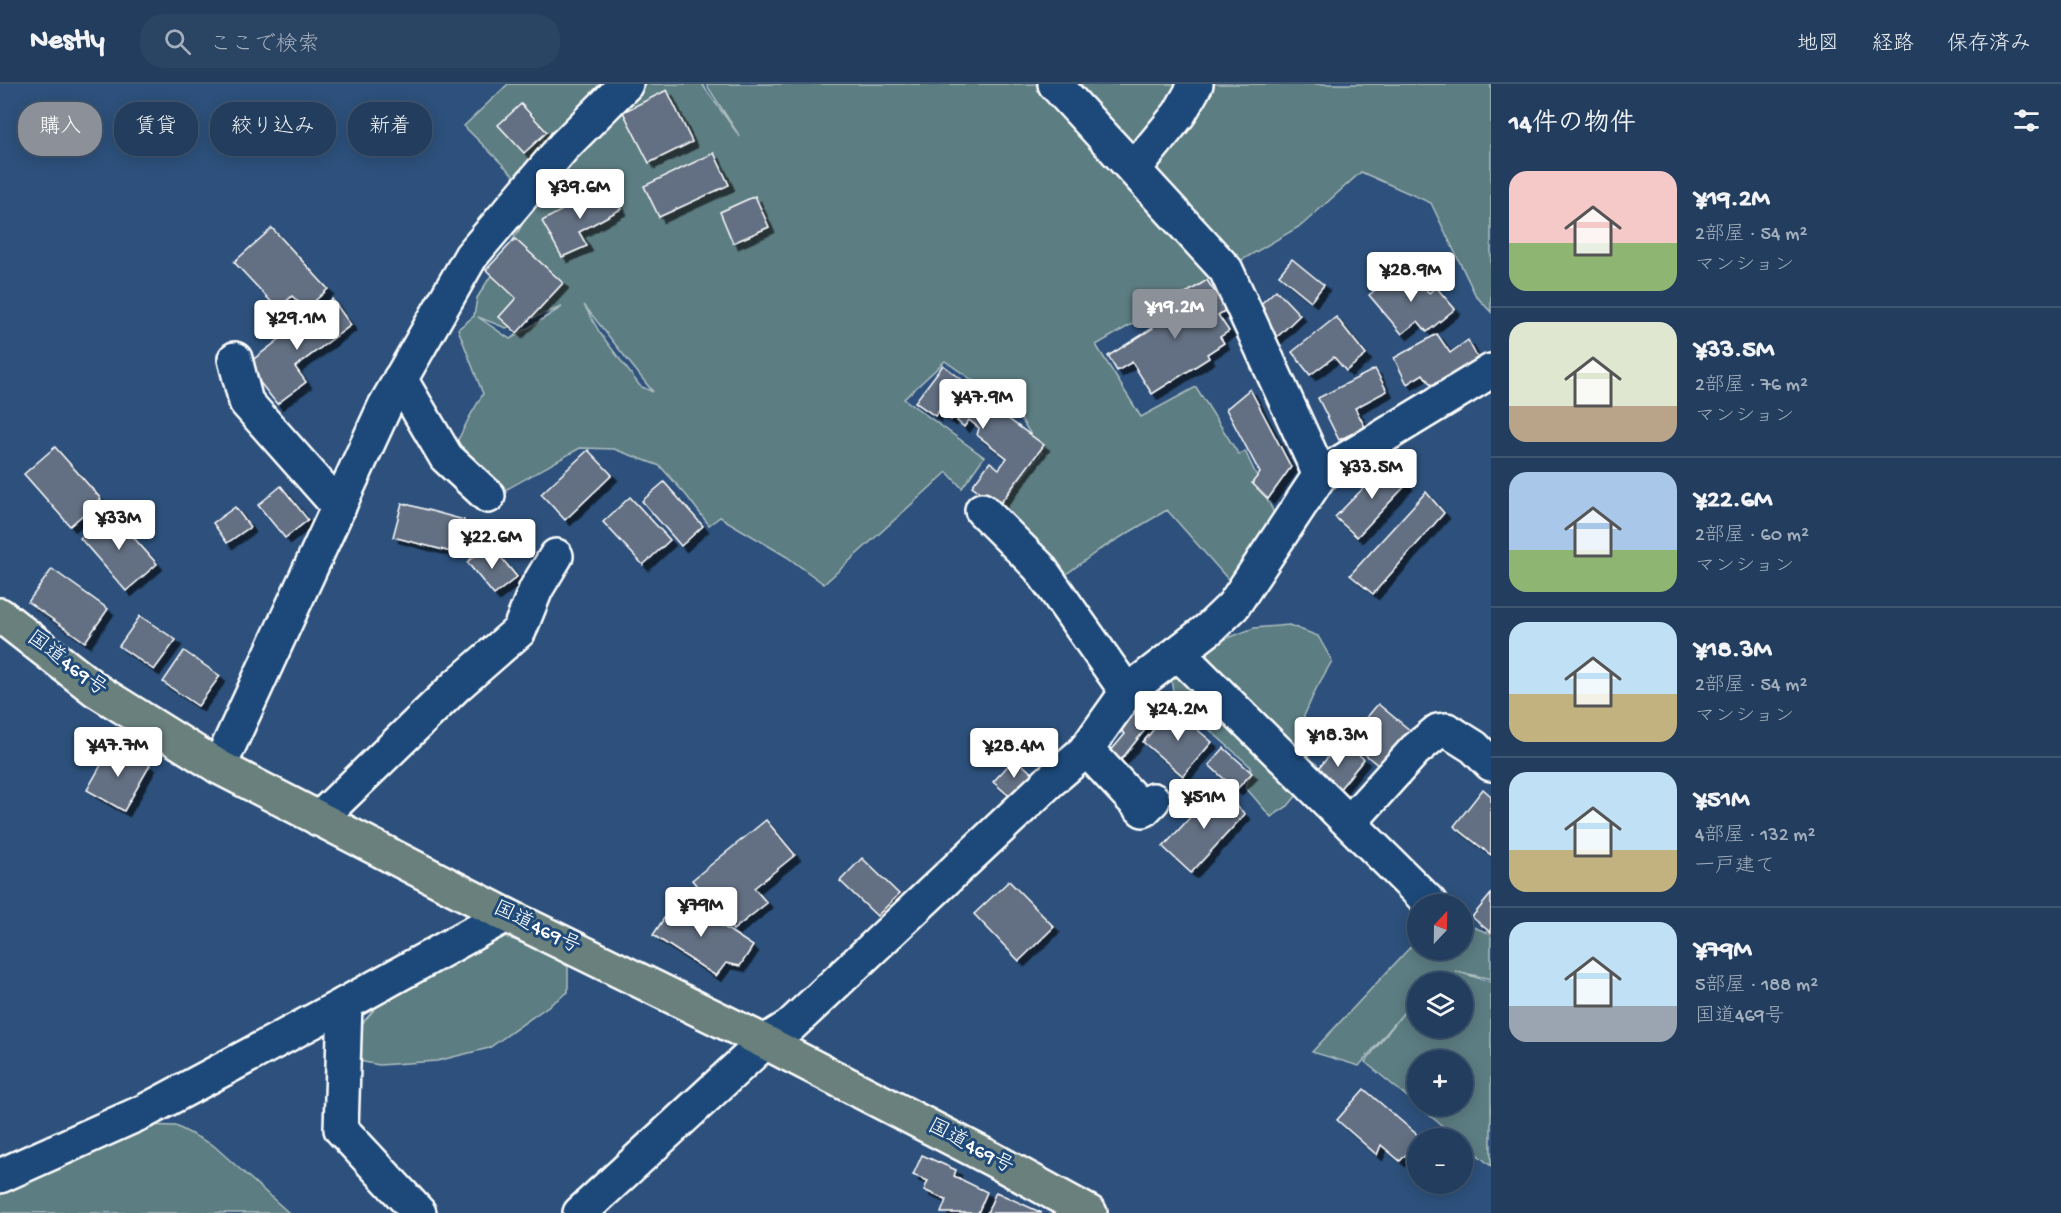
<!DOCTYPE html>
<html lang="ja">
<head>
<meta charset="utf-8">
<style>
  :root { --surface:#223d5d; --page:#2a4463; --text:#f1f3f6; --muted:#a2aebc; --line:#3f5672; --accent:#8c9099 }
  body { margin:0; font-family:"Gochi Hand","Klee One",sans-serif; background:var(--page); color:var(--text); height:100vh; display:flex; flex-direction:column; font-size:22px; white-space:nowrap }
  * { box-sizing:border-box; margin:0 }
  p { font-size:20px; color:var(--muted) }
  .icon { flex:none; width:33px; height:33px; fill:none; stroke:currentColor; stroke-width:2; stroke-linecap:round; stroke-linejoin:round }
  .map { position:relative; flex:1; overflow:hidden }
  .side { display:flex; flex-direction:column; background:var(--surface); width:570px }
  .side>* { flex:none }
  .banner { position:absolute; left:18px; top:18px; width:570px; height:54px; display:flex; gap:12px }
  .needle { width:39px; rotate:22deg }
  .fabs { position:absolute; left:1407px; top:810px; display:grid; gap:12px }
  .fabs a { display:grid; place-items:center; width:66px; height:66px; border-radius:50%; background:var(--surface); box-shadow:0 3px 15px #0003,0 0 0 2px var(--line); font-size:30px }
  .price { position:absolute; translate:-50% -51px; padding:0 14px; border-radius:6px; background:#fff; color:#222; font-size:20px; line-height:39px; filter:drop-shadow(0 2px 3px #0008) }
  .price::after { content:''; position:absolute; left:50%; top:36px; width:18px; height:14px; margin-left:-9px; background:inherit; clip-path:polygon(0 0,100% 0,50% 100%) }
  .price.active { background:var(--accent); color:#fff }
  ul { padding:0; list-style:none }
  li { display:flex; align-items:center; gap:18px; height:150px; padding:0 18px }
  li+li { border-top:2px solid var(--line) }
  li span { display:grid; place-items:center; flex:none; width:168px; height:120px; border-radius:18px; color:#555 }
  li>.icon { margin-inline-start:auto }
  span .icon { width:72px; height:72px; fill:#fffc; stroke-width:1 }
  li b { font-size:26px }
  h2 { display:flex; justify-content:space-between; align-items:center; height:72px; padding:0 18px; font-size:26px }
  .pill { padding:0 21px; border-radius:24px; background:var(--surface); box-shadow:0 3px 15px #0003,0 0 0 2px var(--line); font-size:21px; line-height:54px }
  .pill.active { background:var(--accent); color:#fff }
  header { display:flex; align-items:center; gap:36px; box-sizing:border-box; height:84px; padding:0 30px; background:var(--surface); border-bottom:2px solid var(--line) }
  header strong { font-size:28px }
  nav { display:flex; gap:33px; margin-inline-start:auto; font-size:21px }
  .search { width:420px; height:54px; background:var(--page); display:flex; align-items:center; gap:15px; box-sizing:border-box; padding:0 21px; border-radius:24px; color:var(--muted); font-size:22px }
  main { display:flex; flex:1; min-height:0 }
  .map>svg:first-child { display:block }
</style>
</head>
<body>
<header>
<strong>Nestly</strong>
<div class="search"><svg class="icon" aria-label="search" viewBox="0 0 24 24"><circle cx="10" cy="10" r="6"/><path d="M15 15l6 6"/></svg>ここで検索</div>
<nav><a>地図</a><a>経路</a><a>保存済み</a></nav>
</header>
<main>
<div class="map">
<svg width="1491" height="1129" viewBox="0 0 1491 1129">
  <defs>
    <filter id="shadow"><feDropShadow dx="5.5" dy="5.5" stdDeviation="0" flood-color="#0009"/></filter>
  </defs>
  <rect width="100%" height="100%" fill="#2d517c"/>
  <filter id="ink" filterUnits="userSpaceOnUse"><feTurbulence type="fractalNoise" baseFrequency=".0167" numOctaves="2"/><feDisplacementMap in="SourceGraphic" scale="12" xChannelSelector="R" yChannelSelector="G"/><feConvolveMatrix kernelMatrix="1 2 1 2 8 2 1 2 1" color-interpolation-filters="sRGB"/></filter>
  <g filter="url(#ink)">
    <g fill="#5c7d82" stroke="#aebec0" stroke-width="1.5" fill-rule="evenodd">
      <path d="M508,0H702L740,53L706,0H1491V228L1476,212L1431,119L1361,88L1302,141L1096,261L1141,333L1196,303L1239,371L1245,367L1280,442L1241,510L1167,426L1099,466L1061,494L993,429L1042,369L1017,328L945,277L904,315L984,373L962,404L947,388L824,500L787,473L720,433L709,441L686,411L660,382L614,365L580,364L493,413L453,366L470,332L483,310L458,245L474,232L477,214L527,133L523,101L464,42ZM584,221L653,308L640,302L600,249ZM562,223L510,255L478,233L506,244Z"/>
      <path d="M1289,541L1318,552L1332,577L1316,605L1304,632L1310,689L1305,701L1288,722L1271,733L1246,704L1251,683L1174,614L1171,595L1207,562L1254,544Z"/>
      <path d="M1463,839L1491,850V895L1455,887L1491,898V1082L1463,1059L1462,1054H1457L1365,978L1404,928L1359,982L1312,968L1417,856L1418,866H1462ZM1418,898H1462V944H1418ZM1418,976H1462V1022H1418Z"/>
      <path d="M503,852L544,867L568,883V908L489,964L437,977L379,981L349,975L360,942L402,893L478,860Z"/>
      <path d="M142,1041L176,1042L213,1061L289,1129H0V1105L11,1100L74,1079Z"/>
    </g>
    <g fill="#646f83" stroke="#fff" stroke-width="1.5" filter="url(#shadow)">
      <path d="M667,6L692,58L649,79L623,28Z"/>
      <path d="M521,20L547,48L524,69L498,41Z"/>
      <path d="M714,69L729,101L659,133L644,102Z"/>
      <path d="M608,101L621,125L579,148L587,162L562,173L542,137Z"/>
      <path d="M755,112L769,143L733,159L720,128Z"/>
      <path d="M272,144L328,205L306,225L292,212L278,225L234,178Z"/>
      <path d="M515,155L563,199L517,249L499,233L516,214L486,186Z"/>
      <path d="M1292,175L1324,201L1311,217L1279,191Z"/>
      <path d="M1401,185L1412,197L1416,194L1429,209L1436,203L1455,225L1427,248L1418,237L1402,250L1369,211Z"/>
      <path d="M1207,196L1226,226L1218,231L1229,247L1220,253L1224,259L1207,270L1209,274L1152,310L1132,278L1117,287L1108,272L1153,244L1142,227L1159,217L1172,236L1190,225L1185,210Z"/>
      <path d="M1276,206L1300,231L1276,254L1252,228Z"/>
      <path d="M332,215L351,241L295,283L306,298L277,320L246,281Z"/>
      <path d="M1336,233L1366,271L1346,287L1334,273L1310,291L1292,268Z"/>
      <path d="M1437,250L1450,269L1468,256L1481,281L1431,301L1423,290L1407,300L1394,274Z"/>
      <path d="M943,281L974,305L979,299L1002,316L995,325L1044,361L998,422L972,402L990,378L999,385L1007,374L977,351L979,344L969,336L964,343L957,337L960,333L956,330L951,336L939,327L935,332L915,318Z"/>
      <path d="M1375,285L1387,307L1355,324L1365,343L1339,356L1318,314Z"/>
      <path d="M1250,305L1291,383L1268,415L1252,399L1260,389L1226,325Z"/>
      <path d="M55,363L101,415L70,442L24,390Z"/>
      <path d="M588,366L612,391L565,436L541,410Z"/>
      <path d="M1389,378L1407,400L1357,453L1335,433Z"/>
      <path d="M664,398L703,442L681,462L642,417Z"/>
      <path d="M281,402L308,436L285,454L258,421Z"/>
      <path d="M1426,408L1444,429L1373,510L1350,491Z"/>
      <path d="M630,413L670,456L643,481L603,438Z"/>
      <path d="M402,419L464,436L455,469L393,453Z"/>
      <path d="M235,423L250,443L227,459L213,439Z"/>
      <path d="M111,428L157,480L126,507L80,454Z"/>
      <path d="M490,460L517,493L494,511L467,478Z"/>
      <path d="M52,485L108,525L85,558L28,518Z"/>
      <path d="M140,532L176,556L154,586L119,562Z"/>
      <path d="M184,567L220,592L198,622L163,598Z"/>
      <path d="M1378,620L1411,647L1380,683L1348,656Z"/>
      <path d="M1172,624L1212,658L1183,692L1143,658Z"/>
      <path d="M1129,627L1148,642L1120,677L1110,668L1125,650L1117,643Z"/>
      <path d="M1341,657L1364,675L1334,712L1311,694Z"/>
      <path d="M113,660L150,681L124,727L87,706Z"/>
      <path d="M1224,664L1252,689L1236,706L1209,681Z"/>
      <path d="M1015,674L1035,692L1014,716L993,698Z"/>
      <path d="M1217,704L1245,730L1191,789L1163,763Z"/>
      <path d="M1483,705L1491,712V771L1454,742Z"/>
      <path d="M766,736L795,771L754,804L767,819L733,846L692,796Z"/>
      <path d="M862,774L899,810L877,832L840,797Z"/>
      <path d="M1009,797L1054,843L1019,877L974,830Z"/>
      <path d="M1491,810V849L1472,833Z"/>
      <path d="M678,813L753,862L740,882L726,879L716,892L653,851Z"/>
      <path d="M1364,1005L1421,1054H1418V1058L1400,1077L1381,1061L1377,1071L1337,1036Z"/>
      <path d="M922,1071L956,1086L954,1092L987,1108L978,1129H941L946,1116L924,1106L928,1097L913,1091Z"/>
      <path d="M996,1108L1042,1129H987Z"/>
    </g>
    <g fill="none" stroke-linecap="round" stroke-linejoin="round">
      <g stroke="#fff" stroke-width="38">
        <g id="minor">
          <path d="M1055,0L1226,186L1320,391"/>
          <path d="M1134,85L1179,30L1196,0"/>
          <path d="M235,275L246,318L339,423"/>
          <path d="M400,295L446,373L488,412"/>
          <path d="M982,426L1039,483L1127,608"/>
          <path d="M1178,569L1430,819"/>
          <path d="M1086,665L1143,726L1153,716"/>
          <path d="M219,683L385,322L471,172L564,62L626,0"/>
          <path d="M319,735L456,602L519,547L536,505L556,472"/>
          <path d="M1350,738L1415,666L1438,647L1447,646L1474,663L1491,680"/>
          <path d="M345,920L341,1045L419,1129"/>
          <path d="M0,1092L147,1026L345,920L506,831"/>
          <path d="M580,1129L765,958L790,942L1050,697L1085,667L1127,608L1210,544L1233,522L1320,391L1491,287"/>
        </g>
      </g>
      <g stroke="#fff" stroke-width="38">
        <path id="highway" d="M0,531L96,606L219,683L506,831L765,958L992,1075L1090,1129"/>
      </g>
      <use href="#minor" stroke="#1f4a7a" stroke-width="33"/>
      <use href="#highway" stroke="#6a807d" stroke-width="33"/>
    </g>
  </g>
  <g text-anchor="middle" dominant-baseline="central" stroke-width="6" stroke-linejoin="round" paint-order="stroke">
    <g font-size="21" fill="#fff" stroke="#1f4a7a">
      <text transform="translate(66 581) rotate(37)">国道469号</text>
      <text transform="translate(536 845) rotate(26)">国道469号</text>
      <text transform="translate(970 1064) rotate(28)">国道469号</text>
    </g>
  </g>
</svg>
<div class="fabs">
<a><svg class="needle" viewBox="-14 -14 28 28"><path d="M0-13l5 13h-10z" fill="#e53935"/><path d="M0 13l5-13h-10z" fill="#a2aebc"/></svg></a>
<a><svg class="icon" aria-label="layers" viewBox="0 0 24 24"><path d="M12 4l9 5-9 5-9-5zM3 14l9 5 9-5"/></svg></a>
<a>+</a>
<a>−</a>
</div>
<b class="price" style="left:580px;top:136px">¥39.6M</b>
<b class="price" style="left:1411px;top:219px">¥28.9M</b>
<b class="price active" style="left:1175px;top:256px">¥19.2M</b>
<b class="price" style="left:297px;top:267px">¥29.1M</b>
<b class="price" style="left:983px;top:346px">¥47.9M</b>
<b class="price" style="left:1372px;top:416px">¥33.5M</b>
<b class="price" style="left:119px;top:467px">¥33M</b>
<b class="price" style="left:492px;top:486px">¥22.6M</b>
<b class="price" style="left:1178px;top:658px">¥24.2M</b>
<b class="price" style="left:1338px;top:684px">¥18.3M</b>
<b class="price" style="left:118px;top:694px">¥47.7M</b>
<b class="price" style="left:1014px;top:695px">¥28.4M</b>
<b class="price" style="left:1204px;top:746px">¥51M</b>
<b class="price" style="left:701px;top:854px">¥79M</b>
<div class="banner">
<a class="pill active">購入</a>
<a class="pill">賃貸</a>
<a class="pill">絞り込み</a>
<a class="pill">新着</a>
</div>
</div>
<section class="side">
<h2>14件の物件<svg class="icon" aria-label="filters" viewBox="0 0 24 24"><path d="M4 7h16M4 17h16"/><circle cx="9" cy="7" r="2"/><circle cx="15" cy="17" r="2"/></svg></h2>
<ul>
<li><span style="background:linear-gradient(#f6c9c9 60%,#8fb573 0)"><svg class="icon" aria-label="home" viewBox="0 0 24 24"><path d="M3 11l9-7 9 7M6 9v11h12V9"/></svg></span><div><b>¥19.2M</b><p>2部屋 · 54 m²</p><p>マンション</p></div></li>
<li><span style="background:linear-gradient(#dfe7d0 70%,#b9a48a 0)"><svg class="icon" aria-label="home" viewBox="0 0 24 24"><path d="M3 11l9-7 9 7M6 9v11h12V9"/></svg></span><div><b>¥33.5M</b><p>2部屋 · 76 m²</p><p>マンション</p></div></li>
<li><span style="background:linear-gradient(#a9c7e8 65%,#8fb573 0)"><svg class="icon" aria-label="home" viewBox="0 0 24 24"><path d="M3 11l9-7 9 7M6 9v11h12V9"/></svg></span><div><b>¥22.6M</b><p>2部屋 · 60 m²</p><p>マンション</p></div></li>
<li><span style="background:linear-gradient(#bfe0f5 60%,#c2b280 0)"><svg class="icon" aria-label="home" viewBox="0 0 24 24"><path d="M3 11l9-7 9 7M6 9v11h12V9"/></svg></span><div><b>¥18.3M</b><p>2部屋 · 54 m²</p><p>マンション</p></div></li>
<li><span style="background:linear-gradient(#bfe0f5 65%,#c2b280 0)"><svg class="icon" aria-label="home" viewBox="0 0 24 24"><path d="M3 11l9-7 9 7M6 9v11h12V9"/></svg></span><div><b>¥51M</b><p>4部屋 · 132 m²</p><p>一戸建て</p></div></li>
<li><span style="background:linear-gradient(#bfe0f5 70%,#9aa5b1 0)"><svg class="icon" aria-label="home" viewBox="0 0 24 24"><path d="M3 11l9-7 9 7M6 9v11h12V9"/></svg></span><div><b>¥79M</b><p>5部屋 · 188 m²</p><p>国道469号</p></div></li>
</ul>
</section>
</main>
</body>
</html>
